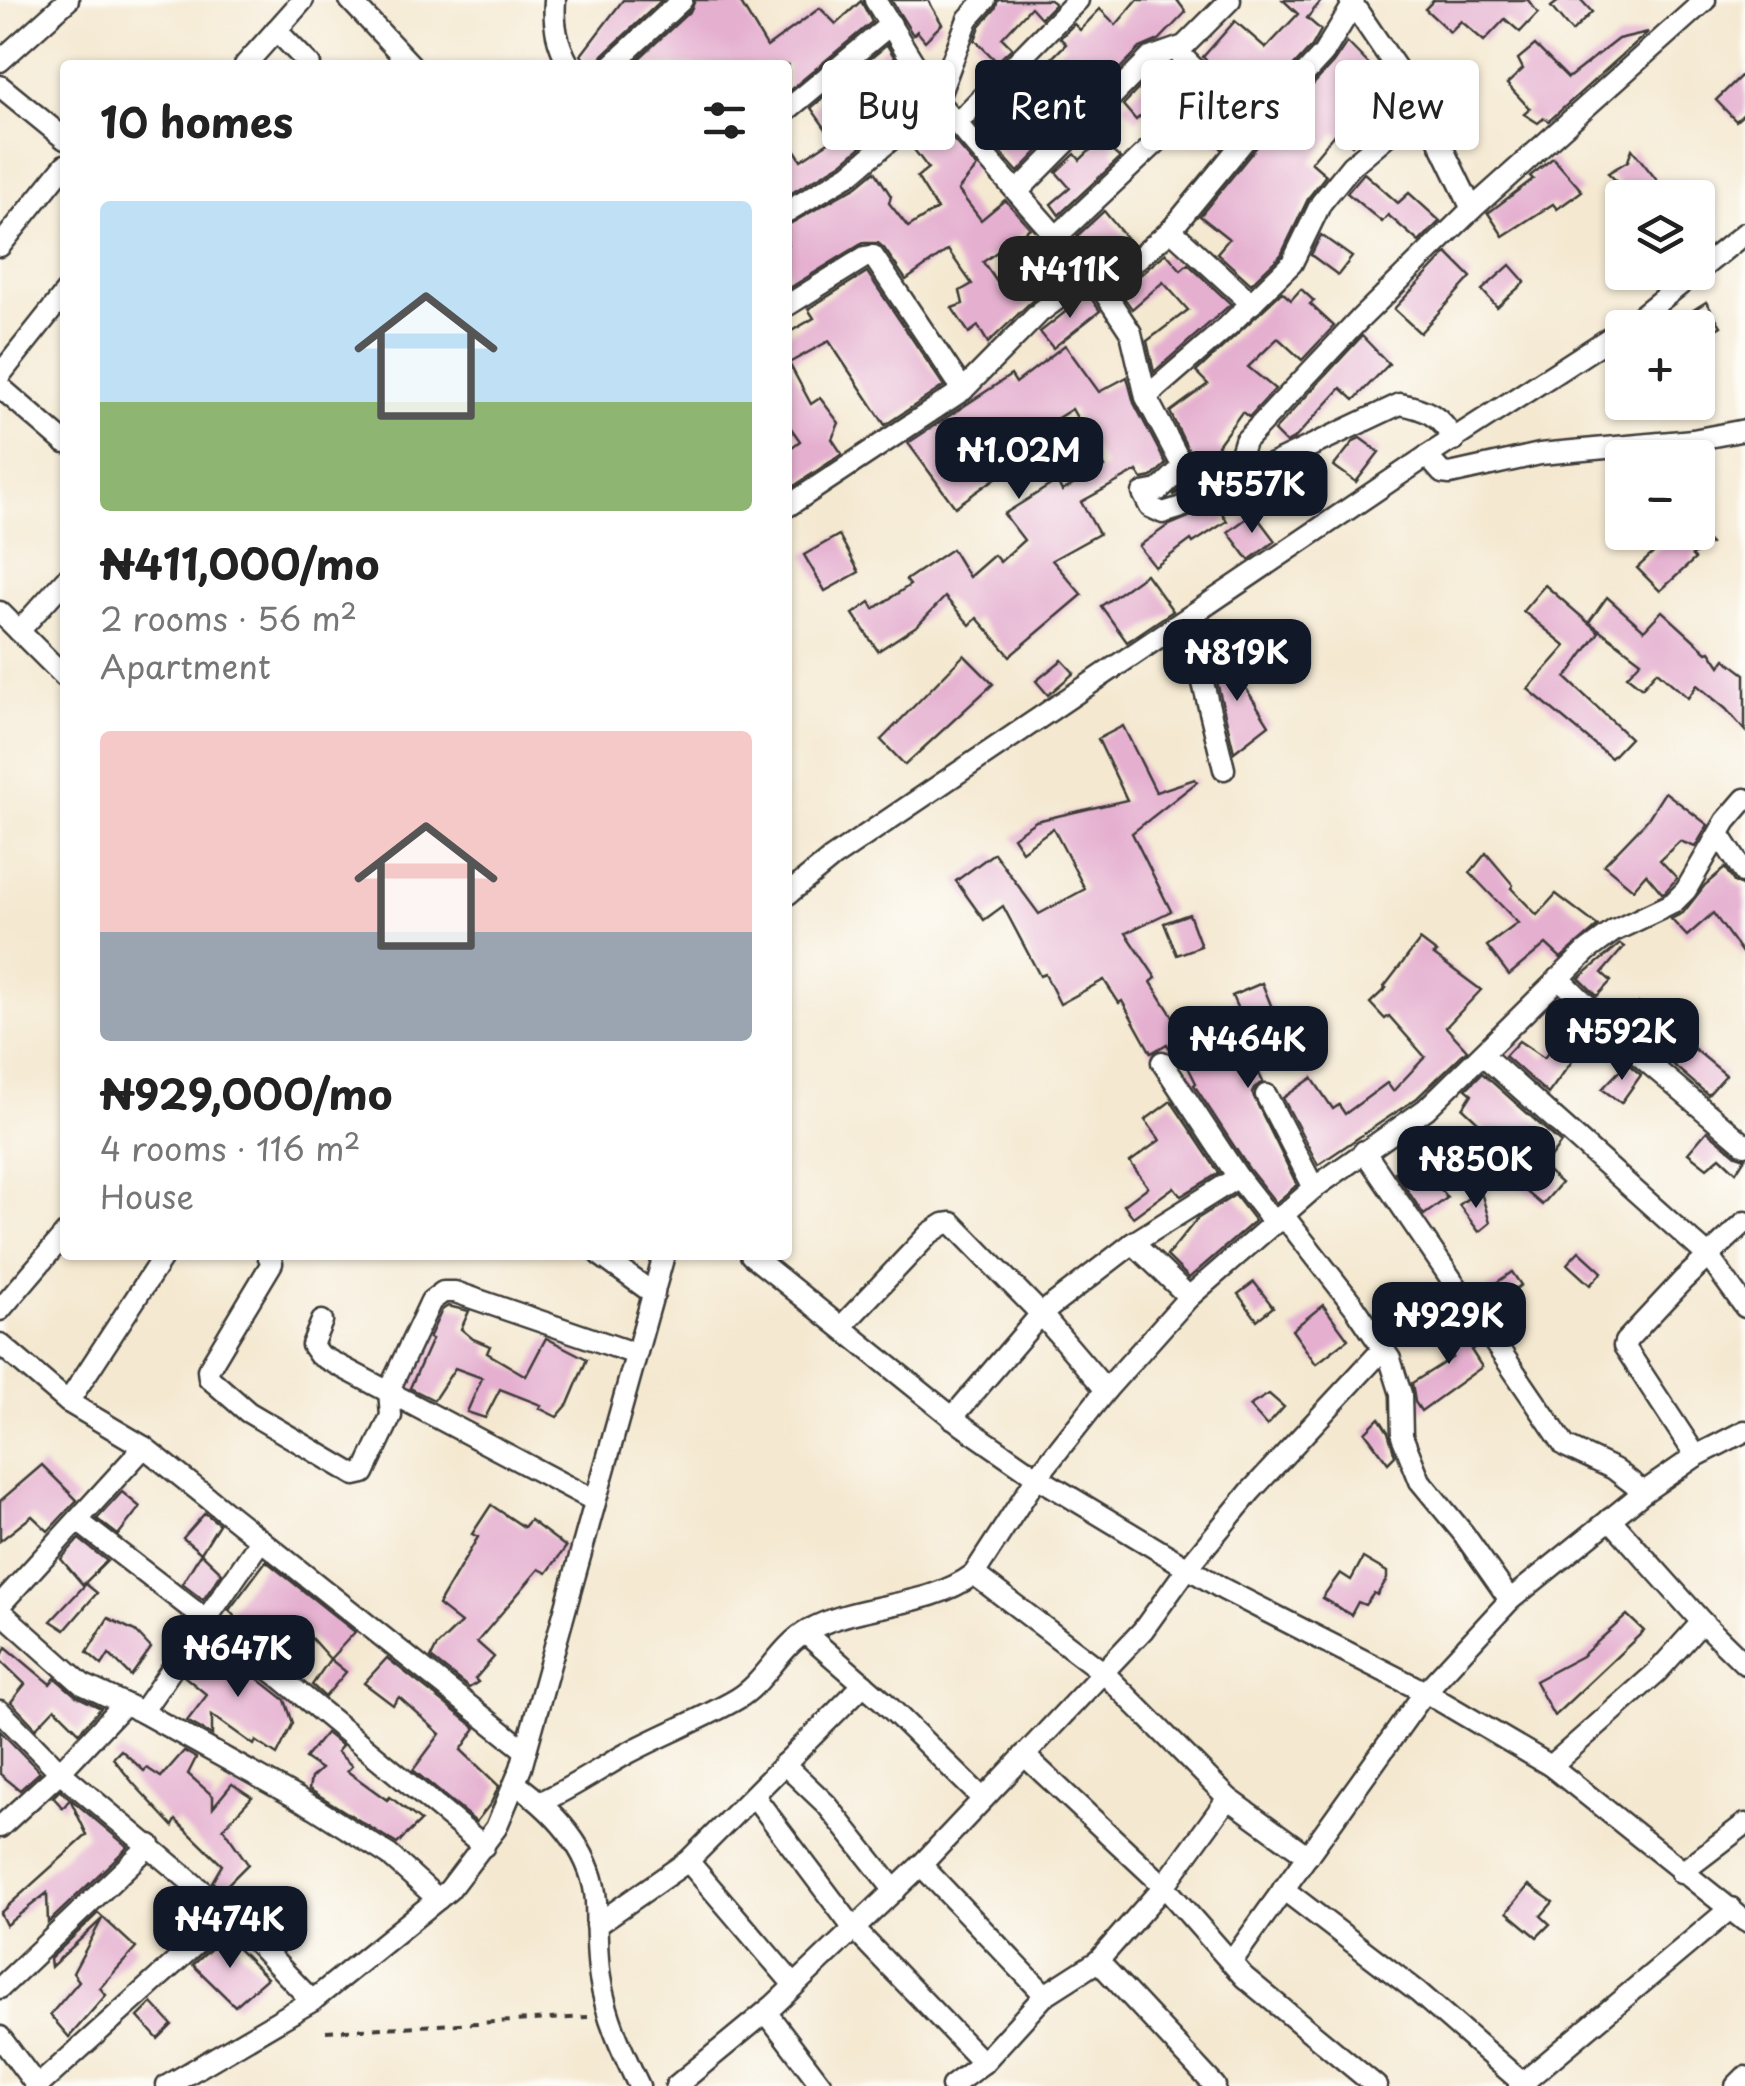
<!DOCTYPE html>
<html lang="en">
<head>
<meta charset="utf-8">
<style>
  :root { --surface:#fff; --page:#f6f6f6; --text:#222; --muted:#767676; --accent:#111827 }
  body { margin:0; font-family:"Playpen Sans",sans-serif; background:var(--page); color:var(--text); height:100vh; display:flex; flex-direction:column; font-size:38px; white-space:nowrap }
  * { box-sizing:border-box; margin:0 }
  p { font-size:32px; color:var(--muted) }
  .icon { flex:none; width:55px; height:55px; fill:none; stroke:currentColor; stroke-width:2; stroke-linecap:round; stroke-linejoin:round }
  .map { position:relative; flex:1; overflow:hidden }
  .details { position:absolute; left:60px; top:60px; width:732px; height:1200px; display:flex; flex-direction:column; background:var(--surface); border-radius:10px; box-shadow:0 2px 8px #0004 }
  .details>* { flex:none }
  .top-card { position:absolute; left:822px; top:60px; width:772px; height:90px; display:flex; gap:20px }
  .buttons { position:absolute; left:1605px; top:180px; display:grid; gap:20px }
  .buttons a { display:grid; place-items:center; width:110px; height:110px; border-radius:10px; background:var(--surface); box-shadow:0 2px 8px #0004; font-size:50px }
  .price { position:absolute; translate:-50% -85px; padding:0 22px; border-radius:20px; background:var(--accent); color:#fff; font-size:32px; line-height:65px; filter:drop-shadow(0 2px 5px #0008) }
  .price::after { content:''; position:absolute; left:50%; top:60px; width:30px; height:22px; margin-left:-15px; background:inherit; clip-path:polygon(0 0,100% 0,50% 100%) }
  .price.on { background:#222; color:#fff }
  ul { padding:0; list-style:none }
  li { display:grid; align-content:center; gap:20px; height:530px; padding:0 40px }
  li span { display:grid; place-items:center; height:310px; border-radius:10px; color:#555 }
  li>.icon { margin-inline-start:auto }
  span .icon { width:180px; height:180px; fill:#fffc; stroke-width:1 }
  li b { font-size:42px }
  h2 { display:flex; justify-content:space-between; align-items:center; height:120px; padding:0 40px; font-size:42px }
  .tag { padding:0 35px; border-radius:10px; background:var(--surface); box-shadow:0 2px 8px #0004; font-size:35px; line-height:90px }
  .tag.on { background:var(--accent); color:#fff }
  .map>svg:first-child { display:block }
</style>
</head>
<body>
<div class="map">
<svg width="1745" height="2086" viewBox="0 0 1745 2086">
  <rect width="100%" height="100%" fill="#fdfcf7"/>
  <filter id="ink" filterUnits="userSpaceOnUse"><feTurbulence type="fractalNoise" baseFrequency=".01" numOctaves="2"/><feDisplacementMap in="SourceGraphic" scale="20" xChannelSelector="R" yChannelSelector="G"/><feConvolveMatrix kernelMatrix="1 2 1 2 8 2 1 2 1" color-interpolation-filters="sRGB"/></filter>
  <filter id="wash" filterUnits="userSpaceOnUse"><feTurbulence type="fractalNoise" baseFrequency=".0048" numOctaves="4" result="noise"/><feDisplacementMap in="SourceGraphic" scale="40" xChannelSelector="R" yChannelSelector="G"/><feGaussianBlur stdDeviation="2.25" result="paint"/><feColorMatrix in="noise" values="0 0 0 0 0 0 0 0 0 0 0 0 0 0 0 0 0 1.4 0 .05"/><feComposite in="paint" operator="in"/></filter>
  <g filter="url(#wash)">
    <rect width="100%" height="100%" fill="#f4e8d0"/>
    <g id="blocks">
      <g fill="#e5b0d0">
        <path d="M623,0H662L603,55L599,65H588L581,55Z"/>
        <path d="M695,0H739L767,47L820,8L836,24L861,1L872,22L788,92V65H632L691,10Z"/>
        <path d="M891,0H928L942,24L925,41L917,31L913,35Z"/>
        <path d="M998,0H1050L1055,4L1041,18L1031,7L1002,38L1012,48L997,62L975,40L980,26L995,9Z"/>
        <path d="M1137,0H1177L1186,12L1159,40L1140,48L1080,109L1068,98L1033,136L1043,146L1018,172L975,124L1032,67L1036,64L1041,69L1066,44L1060,38L1074,24L1080,30L1100,9L1116,25Z"/>
        <path d="M1283,0H1322L1307,18L1321,30L1312,46L1263,99L1236,76L1229,84L1203,57L1235,21L1266,48L1298,14Z"/>
        <path d="M1434,0H1528L1538,13L1520,32L1505,19L1484,41L1461,21L1450,32L1425,9Z"/>
        <path d="M1560,0H1581L1592,12L1572,32L1551,7Z"/>
        <path d="M1648,32L1549,121L1544,118L1538,123L1524,114L1530,109L1507,84L1523,69L1518,59L1535,45L1568,78L1618,39Z"/>
        <path d="M1347,42L1394,90L1380,105L1383,108L1352,145L1336,132L1311,162L1326,175L1309,197L1281,255L1251,284L1217,253L1229,239L1200,216L1264,138L1333,63Z"/>
        <path d="M887,45L919,98L842,163L788,195V139L801,160L833,139L811,108L826,95L850,124L874,102L853,73Z"/>
        <path d="M1745,72V113L1736,121L1716,100Z"/>
        <path d="M1150,77L1166,94L1136,120L1123,105Z"/>
        <path d="M1213,108L1236,130L1221,148L1196,124Z"/>
        <path d="M927,127L939,143L946,133L949,135L977,167L958,190L981,220L1005,200L1030,228L983,262L1006,295L1057,259L1070,273L1032,301L988,343L978,326L969,333L952,308L963,304L960,291L972,284L948,250L906,280L884,248L878,243H863L788,289V225L857,186L875,171L891,196L889,203L908,227L937,209L917,177L928,168L909,143Z"/>
        <path d="M1107,134L1115,142L1112,151L1120,158L1059,215L1051,204L1070,188L1056,172L1075,154L1080,160Z"/>
        <path d="M1632,149L1659,183L1644,198H1634L1608,173L1628,161Z"/>
        <path d="M1553,158L1582,191L1557,209L1553,204L1503,236L1488,213L1533,179L1530,176Z"/>
        <path d="M1364,173L1398,203L1409,193L1440,221L1419,242L1388,215L1382,222L1347,193Z"/>
        <path d="M1104,211L1132,245L1103,270L1077,236Z"/>
        <path d="M1321,235L1352,257L1338,275L1311,255Z"/>
        <path d="M1166,253L1181,270L1188,264L1231,304L1154,372L1147,341L1188,310L1163,282L1132,309L1120,292Z"/>
        <path d="M1447,253L1471,277L1420,333L1394,309Z"/>
        <path d="M1510,265L1525,282L1497,307L1482,290Z"/>
        <path d="M867,272L944,386L885,425L829,341L789,363L811,404L820,398L839,423L832,439L842,454L788,490V450L800,441L788,424V333L814,318L808,309Z"/>
        <path d="M1301,289L1314,301L1310,304L1334,326L1302,360L1278,338L1248,367L1275,389L1249,417L1242,412L1218,445L1226,456L1223,465L1202,482L1173,495L1193,477L1197,468L1170,412L1208,384L1196,372L1282,292L1291,300Z"/>
        <path d="M1088,294L1100,311L1053,348L1040,332Z"/>
        <path d="M1706,302L1721,326L1698,340V328H1665Z"/>
        <path d="M1362,336L1389,364L1354,400L1341,388L1295,438L1286,443L1274,431Z"/>
        <path d="M1065,345L1099,392L1127,377L1134,403L1166,464L1152,477L1142,479L1137,471L1081,502L1099,534L1052,560L1082,595L1010,656L977,618L970,625L945,597L918,625L878,651L853,614L870,602L874,609L910,585L906,580L952,549L969,577L994,555L1000,562L1024,540L1004,514L1057,481L1062,491L1105,467L1072,409L997,456L1007,470L955,507L908,443L1011,375L1016,383Z"/>
        <path d="M1360,438L1379,452L1356,482L1334,466L1354,441Z"/>
        <path d="M1217,505L1227,521L1193,543L1191,540L1155,567L1139,546L1167,526Z"/>
        <path d="M1254,513L1275,541L1249,560L1228,532Z"/>
        <path d="M1676,532H1700L1710,544L1692,556L1695,559L1660,591L1637,568Z"/>
        <path d="M839,535L859,572L825,591L804,555Z"/>
        <path d="M1146,574L1173,611L1127,642L1101,606Z"/>
        <path d="M1545,585L1599,632L1566,678L1630,738L1611,758L1528,689L1566,646L1523,611Z"/>
        <path d="M1607,597L1644,630L1662,611L1707,652L1710,651L1720,666L1725,659L1745,674V731L1726,709L1697,685L1688,698L1657,671L1642,688L1627,676L1641,661L1589,622Z"/>
        <path d="M1222,650L1269,725L1234,752L1211,657Z"/>
        <path d="M964,655L993,684L905,765L881,740Z"/>
        <path d="M1062,660L1074,673L1048,695L1036,681Z"/>
        <path d="M1123,726L1156,792L1195,779L1197,782L1132,833L1171,911L1126,933L1156,978L1151,982L1192,1047L1175,1057L1167,1044L1151,1053L1122,1001L1119,1003L1104,980L1060,1004L1045,974L1040,976L1003,906L984,920L956,881L994,853L1039,914L1085,889L1053,828L1022,851L1013,837L1036,821L1127,800L1098,739Z"/>
        <path d="M1665,792L1708,825L1695,847L1680,841L1660,860L1677,878L1665,892L1662,893L1646,874L1633,889L1604,865L1647,820Z"/>
        <path d="M1486,853L1513,885L1511,888L1537,915L1556,894L1598,926L1561,958L1546,944L1509,975L1487,946L1518,923L1470,873Z"/>
        <path d="M1725,868L1734,882L1745,888V957L1713,913L1687,936L1671,919L1683,913L1705,885Z"/>
        <path d="M1189,914L1201,946L1177,955L1164,923Z"/>
        <path d="M1420,940L1437,953L1434,955L1481,990L1446,1027L1467,1050L1417,1098L1318,1165L1283,1098L1312,1078L1333,1109L1339,1105L1345,1114L1387,1083L1393,1091L1425,1057L1389,1016L1385,1019L1370,1003L1386,988L1384,987Z"/>
        <path d="M1620,944L1624,947L1602,973L1611,981L1597,996L1579,978Z"/>
        <path d="M1262,983L1292,1057L1257,1069L1263,1082L1255,1087L1252,1093L1297,1185L1276,1203L1249,1169L1194,1085L1196,1083L1188,1067L1250,1037L1232,996Z"/>
        <path d="M1639,1003L1726,1075L1708,1095L1622,1020Z"/>
        <path d="M1519,1041L1544,1058L1553,1046L1573,1060L1548,1094L1505,1056Z"/>
        <path d="M1627,1063L1641,1075L1621,1103L1602,1089Z"/>
        <path d="M1482,1073L1561,1143L1543,1167L1561,1183L1542,1205L1508,1176L1527,1160L1494,1137L1463,1108L1472,1094L1466,1089Z"/>
        <path d="M1171,1101L1219,1173L1181,1196L1174,1187L1133,1217L1124,1205L1148,1187L1130,1162L1160,1140L1145,1120Z"/>
        <path d="M1707,1131L1736,1155L1745,1158L1736,1172L1720,1157L1707,1168L1688,1153Z"/>
        <path d="M1416,1157L1447,1198L1424,1215L1395,1172Z"/>
        <path d="M1480,1189L1490,1223L1479,1232L1459,1205Z"/>
        <path d="M1235,1195L1255,1221L1189,1278L1167,1256L1197,1219Z"/>
        <path d="M1579,1251L1602,1272L1590,1285L1567,1264Z"/>
        <path d="M1512,1272L1521,1285L1494,1305L1484,1291Z"/>
        <path d="M1254,1282L1273,1307L1257,1320L1238,1294Z"/>
        <path d="M1323,1305L1348,1339L1316,1364L1292,1330Z"/>
        <path d="M448,1306L469,1311L461,1329L473,1339L490,1346L487,1353L526,1376L546,1338L587,1359L568,1404L557,1417L539,1408L541,1405L500,1389L485,1418L467,1412L482,1378L455,1368L434,1400L410,1388L432,1339L429,1338L442,1310Z"/>
        <path d="M1463,1321L1479,1344L1471,1350L1482,1367L1421,1411L1415,1402L1412,1383L1453,1357L1440,1336Z"/>
        <path d="M1269,1394L1284,1407L1267,1426L1249,1406Z"/>
        <path d="M1379,1418L1388,1432L1395,1456L1388,1463L1365,1432Z"/>
        <path d="M42,1465L77,1500L48,1531L32,1516L0,1541V1501Z"/>
        <path d="M122,1492L140,1507L118,1535L97,1519Z"/>
        <path d="M491,1505L524,1527L530,1520L566,1547L547,1573L539,1569L477,1642L494,1657L475,1679L478,1682L469,1688L431,1658L437,1646L461,1623L438,1605L478,1537L472,1534Z"/>
        <path d="M205,1513L219,1524L201,1553L183,1538Z"/>
        <path d="M79,1539L107,1561L83,1585L61,1559Z"/>
        <path d="M201,1553L222,1573L203,1600L182,1584Z"/>
        <path d="M1363,1558L1387,1572V1579L1377,1595L1374,1593L1365,1605L1358,1602L1351,1615L1322,1598L1340,1573L1351,1580Z"/>
        <path d="M266,1561L355,1632L330,1659L303,1629L279,1659L255,1641L229,1610Z"/>
        <path d="M86,1584L97,1593L65,1630L51,1621Z"/>
        <path d="M1627,1615L1644,1631L1554,1716L1535,1681L1582,1656Z"/>
        <path d="M108,1618L135,1631L151,1648L131,1676L109,1654L102,1665L87,1652Z"/>
        <path d="M209,1640L285,1700L293,1723L277,1755L256,1741L254,1745L212,1715V1735L187,1721L207,1695L184,1676Z"/>
        <path d="M6,1647L50,1684L55,1678L76,1696L101,1708L79,1732L55,1708L36,1728L11,1702L25,1684L0,1660Z"/>
        <path d="M387,1658L476,1728L461,1750L499,1786L491,1803L476,1822L413,1770L440,1734L399,1697L393,1705L364,1683Z"/>
        <path d="M330,1659L346,1672L325,1697L312,1685Z"/>
        <path d="M0,1731L40,1772L20,1790L0,1774Z"/>
        <path d="M326,1733L342,1746L337,1752L352,1766L347,1771L387,1800L390,1797L421,1821L397,1844L309,1789L311,1778L321,1769L305,1758Z"/>
        <path d="M121,1750L144,1771L147,1768L161,1777L184,1751L196,1758L188,1774L213,1796V1807L232,1784L252,1797L223,1828L248,1864L222,1890L212,1882L222,1865L176,1820L173,1826L133,1783L113,1758Z"/>
        <path d="M60,1790L128,1847L48,1923L47,1893L6,1925L0,1913L87,1835L70,1799L63,1808L53,1797Z"/>
        <path d="M1529,1885L1553,1902L1541,1916L1550,1924L1537,1937L1507,1912Z"/>
        <path d="M98,1913L136,1948L100,1988L106,1995L69,2037L50,2015L79,1981L73,1973L102,1919L51,1967L50,1959Z"/>
        <path d="M225,1936L267,1978L235,2006L193,1965Z"/>
        <path d="M152,2003L172,2025L158,2039L138,2017Z"/>
      </g>
    </g>
  </g>
  <g filter="url(#ink)">
    <use href="#blocks" fill-opacity="0" stroke="#3c3b37" stroke-width="2.5"/>
    <g fill="none" stroke-linecap="round" stroke-linejoin="round">
      <g stroke="#3c3b37" stroke-width="25">
        <g id="minor">
          <path d="M350,0L411,65"/>
          <path d="M555,0C553,25 557,43 569,65"/>
          <path d="M875,0L937,101L1102,289L1131,333L1146,397L1183,467L1159,490L1143,493L1150,507L1163,513L1179,508L1400,404C1427,409 1440,416 1454,440"/>
          <path d="M1350,0L1422,106L1472,209"/>
          <path d="M276,30L310,65"/>
          <path d="M1176,50L1254,129"/>
          <path d="M0,61L68,0"/>
          <path d="M245,65L303,0"/>
          <path d="M612,65L682,0"/>
          <path d="M0,86L65,139"/>
          <path d="M788,109L891,24"/>
          <path d="M956,124L1078,0"/>
          <path d="M1017,192L1150,58L1184,46L1230,0"/>
          <path d="M788,211L850,174L937,101L968,19L985,0"/>
          <path d="M1171,230L1252,304"/>
          <path d="M1057,236L1212,90"/>
          <path d="M0,246L65,165"/>
          <path d="M1698,271L1745,233"/>
          <path d="M1102,289L1171,230L1254,129L1323,54L1353,5"/>
          <path d="M788,305L865,257L873,256L963,390"/>
          <path d="M1626,328L1696,272"/>
          <path d="M0,375L65,293"/>
          <path d="M0,387L65,443"/>
          <path d="M1146,397L1228,326L1292,263L1321,203L1351,166L1422,106"/>
          <path d="M1427,456L1442,473L1450,474L1540,454L1693,440L1745,430"/>
          <path d="M1232,483L1245,441L1360,319L1472,209L1705,0"/>
          <path d="M788,506L963,390L1040,312L1090,275"/>
          <path d="M0,612L65,677"/>
          <path d="M1187,619L1184,632L1197,658L1224,769"/>
          <path d="M19,631L65,580"/>
          <path d="M1719,834L1745,874"/>
          <path d="M788,894L832,858L1427,456L1622,330"/>
          <path d="M1559,978L1633,1050L1745,1145"/>
          <path d="M1483,1055L1708,1256L1745,1307"/>
          <path d="M1162,1062L1238,1177L1275,1224"/>
          <path d="M1266,1095L1314,1188"/>
          <path d="M1364,1151L1565,1446L1614,1469L1644,1492"/>
          <path d="M1283,1215L1354,1306L1390,1359L1401,1394L1402,1436L1420,1481L1463,1533L1510,1600"/>
          <path d="M1133,1243L1189,1297"/>
          <path d="M268,1255L272,1263L208,1370L209,1378L248,1412L355,1475L364,1473L391,1416L389,1390L431,1301L443,1292H455L636,1354"/>
          <path d="M600,1255L654,1294"/>
          <path d="M751,1255L962,1425L1037,1477L1223,1589L1425,1692L1551,1766L1745,1921"/>
          <path d="M0,1310L65,1234"/>
          <path d="M322,1321L312,1345L319,1355L595,1501"/>
          <path d="M842,1326L930,1233L944,1224L952,1223L1041,1314L1106,1390"/>
          <path d="M0,1344L68,1402L144,1447L526,1751"/>
          <path d="M68,1402L164,1255"/>
          <path d="M952,1418L1041,1314L1133,1243L1238,1177"/>
          <path d="M1696,1456L1624,1346L1625,1342L1683,1280L1745,1222"/>
          <path d="M1610,1519L1702,1622L1745,1664"/>
          <path d="M78,1521L281,1678L484,1846"/>
          <path d="M974,1574L1104,1673L1228,1798L1308,1856"/>
          <path d="M0,1605L144,1447"/>
          <path d="M0,1611L82,1684L142,1712L315,1808L389,1855L438,1899"/>
          <path d="M805,1633L883,1701L983,1799"/>
          <path d="M0,1711L60,1772L229,1914L312,2001"/>
          <path d="M142,1712L261,1540"/>
          <path d="M1024,1755L1164,1886L1244,1977L1376,2086"/>
          <path d="M784,1764L827,1805L895,1891"/>
          <path d="M1551,1766L1657,1672L1702,1622"/>
          <path d="M516,1784C555,1812 592,1851 596,1901C597,1927 596,1952 600,1978C606,2017 622,2051 639,2086"/>
          <path d="M754,1796L854,1929L983,2063"/>
          <path d="M541,1802C572,1788 599,1769 628,1753C663,1734 703,1719 737,1699C766,1682 779,1647 809,1630C860,1602 927,1609 974,1574L1037,1477L1106,1390L1189,1297L1314,1188L1426,1109L1587,951L1614,931L1673,903L1686,890L1726,821L1745,799"/>
          <path d="M0,1827L60,1772L124,1704"/>
          <path d="M688,1861L794,1985"/>
          <path d="M921,1865L1045,1995"/>
          <path d="M1681,1873L1745,1824"/>
          <path d="M1283,1889L1418,1992L1526,2086"/>
          <path d="M596,1925L688,1861L864,1684"/>
          <path d="M1098,1961L1215,2086"/>
          <path d="M1232,1961L1425,1692L1510,1600L1644,1492L1696,1456L1745,1431"/>
          <path d="M0,1988L150,1845"/>
          <path d="M766,2012L822,2086"/>
          <path d="M0,2037L37,2086"/>
          <path d="M38,2086L229,1914"/>
          <path d="M167,2086L312,2001L449,1890L496,1828L521,1768L664,1255"/>
          <path d="M676,2086L773,2006L921,1865L1143,1630L1189,1566L1250,1492L1383,1349"/>
          <path d="M952,2086L983,2063L1045,1995L1098,1961L1164,1886L1228,1798"/>
          <path d="M1519,2086L1731,1908"/>
          <path d="M1736,2086L1745,2077"/>
        </g>
      </g>
      <path stroke="#3c3b37" stroke-width="4" stroke-dasharray="8 8" stroke-linecap="butt" d="M326,2031L588,2017"/>
      <use href="#minor" stroke="#fff" stroke-width="20"/>
    </g>
  </g>
</svg>
<div class="buttons">
<a><svg class="icon" aria-label="layers" viewBox="0 0 24 24"><path d="M12 4l9 5-9 5-9-5zM3 14l9 5 9-5"/></svg></a>
<a>+</a>
<a>−</a>
</div>
<b class="price on" style="left:1070px;top:321px">₦411K</b>
<b class="price" style="left:1019px;top:502px">₦1.02M</b>
<b class="price" style="left:1252px;top:536px">₦557K</b>
<b class="price" style="left:1237px;top:704px">₦819K</b>
<b class="price" style="left:1622px;top:1083px">₦592K</b>
<b class="price" style="left:1248px;top:1091px">₦464K</b>
<b class="price" style="left:1476px;top:1211px">₦850K</b>
<b class="price" style="left:1449px;top:1367px">₦929K</b>
<b class="price" style="left:238px;top:1700px">₦647K</b>
<b class="price" style="left:230px;top:1971px">₦474K</b>
<div class="top-card">
<a class="tag">Buy</a>
<a class="tag on">Rent</a>
<a class="tag">Filters</a>
<a class="tag">New</a>
</div>
<section class="details">
<h2>10 homes<svg class="icon" aria-label="filters" viewBox="0 0 24 24"><path d="M4 7h16M4 17h16"/><circle cx="9" cy="7" r="2"/><circle cx="15" cy="17" r="2"/></svg></h2>
<ul>
<li><span style="background:linear-gradient(#bfe0f5 65%,#8fb573 0)"><svg class="icon" aria-label="home" viewBox="0 0 24 24"><path d="M3 11l9-7 9 7M6 9v11h12V9"/></svg></span><div><b>₦411,000/mo</b><p>2 rooms · 56 m²</p><p>Apartment</p></div></li>
<li><span style="background:linear-gradient(#f6c9c9 65%,#9aa5b1 0)"><svg class="icon" aria-label="home" viewBox="0 0 24 24"><path d="M3 11l9-7 9 7M6 9v11h12V9"/></svg></span><div><b>₦929,000/mo</b><p>4 rooms · 116 m²</p><p>House</p></div></li>
</ul>
</section>
</div>
</body>
</html>
